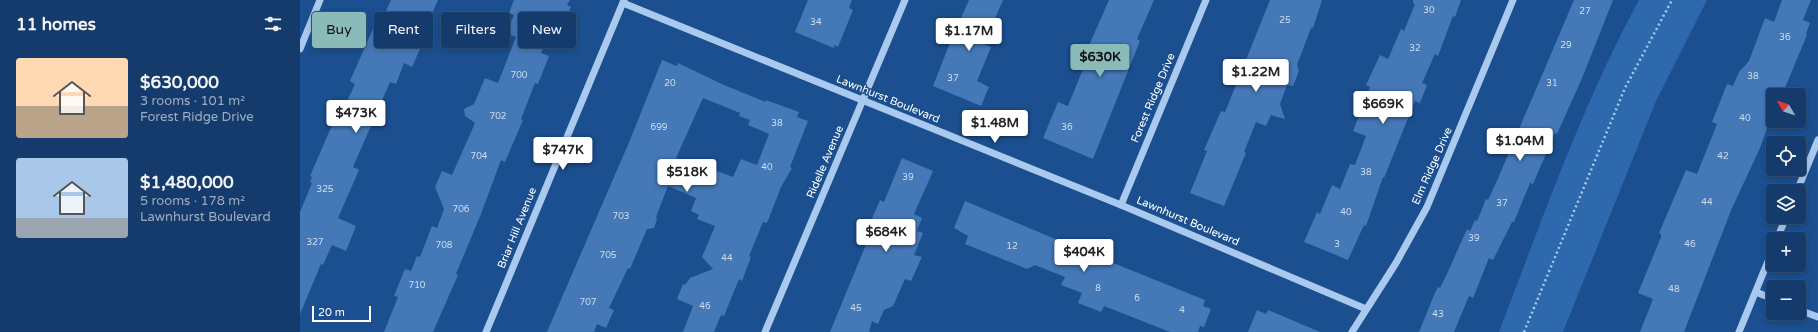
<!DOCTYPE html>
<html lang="en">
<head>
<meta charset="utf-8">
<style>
  :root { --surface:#143b6b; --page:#214673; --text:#f1f3f6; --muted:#9dadc1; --line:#33557e; --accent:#8bbbb9 }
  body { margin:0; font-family:"Varela Round",sans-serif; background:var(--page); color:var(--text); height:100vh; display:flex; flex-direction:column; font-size:15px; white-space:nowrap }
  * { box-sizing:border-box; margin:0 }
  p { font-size:13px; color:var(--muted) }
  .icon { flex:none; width:22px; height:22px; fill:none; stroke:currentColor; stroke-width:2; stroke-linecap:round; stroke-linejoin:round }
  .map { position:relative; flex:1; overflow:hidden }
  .details { display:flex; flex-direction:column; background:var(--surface); width:300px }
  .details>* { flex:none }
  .banner { position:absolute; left:12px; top:12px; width:380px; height:36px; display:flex; gap:8px }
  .needle { width:26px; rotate:309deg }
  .fabs { position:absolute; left:1466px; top:88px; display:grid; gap:8px }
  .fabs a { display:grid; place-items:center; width:40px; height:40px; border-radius:4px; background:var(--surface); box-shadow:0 2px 6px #0003,0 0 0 1px var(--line); font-size:20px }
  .scale { position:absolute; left:12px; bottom:10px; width:59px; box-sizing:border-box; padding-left:4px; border:2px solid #fff; border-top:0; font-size:11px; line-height:14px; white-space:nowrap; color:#fff; -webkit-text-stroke:3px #1b4f8f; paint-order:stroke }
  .price { position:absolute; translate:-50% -34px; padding:0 9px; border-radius:4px; background:#fff; color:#222; font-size:13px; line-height:26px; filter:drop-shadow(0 1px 2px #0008) }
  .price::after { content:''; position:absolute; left:50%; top:24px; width:12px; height:9px; margin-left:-6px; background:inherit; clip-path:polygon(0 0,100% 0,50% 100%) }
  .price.active { background:var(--accent); color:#111 }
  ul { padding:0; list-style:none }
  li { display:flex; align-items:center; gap:12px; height:100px; padding:0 16px }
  li span { display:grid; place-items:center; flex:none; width:112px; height:80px; border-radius:4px; color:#555 }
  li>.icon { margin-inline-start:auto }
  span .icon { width:48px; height:48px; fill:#fffc; stroke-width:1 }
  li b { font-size:17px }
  h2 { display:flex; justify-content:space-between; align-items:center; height:48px; padding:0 16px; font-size:17px }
  .pill { padding:0 14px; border-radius:4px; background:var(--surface); box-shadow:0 2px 6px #0003,0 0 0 1px var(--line); font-size:14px; line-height:36px }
  .pill.active { background:var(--accent); color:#111 }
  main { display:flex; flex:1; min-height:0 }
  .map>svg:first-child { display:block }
</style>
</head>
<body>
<main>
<section class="details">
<h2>11 homes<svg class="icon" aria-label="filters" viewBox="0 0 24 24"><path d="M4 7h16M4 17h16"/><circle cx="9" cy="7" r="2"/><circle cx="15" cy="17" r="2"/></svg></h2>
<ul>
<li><span style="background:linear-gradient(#ffd9b3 60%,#b9a48a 0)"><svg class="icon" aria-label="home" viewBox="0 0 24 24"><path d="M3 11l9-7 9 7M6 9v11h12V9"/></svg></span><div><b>$630,000</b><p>3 rooms · 101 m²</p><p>Forest Ridge Drive</p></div></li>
<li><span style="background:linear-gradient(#a9c7e8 75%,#9aa5b1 0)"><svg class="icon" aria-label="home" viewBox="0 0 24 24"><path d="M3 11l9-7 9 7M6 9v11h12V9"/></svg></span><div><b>$1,480,000</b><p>5 rooms · 178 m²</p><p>Lawnhurst Boulevard</p></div></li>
</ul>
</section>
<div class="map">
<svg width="1518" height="332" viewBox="0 0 1518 332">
  <rect width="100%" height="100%" fill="#1b4f8f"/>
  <path fill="#2e69ad" d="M1339,0H1407L1356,101L1263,332H1199C1242,220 1282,105 1339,0Z"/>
  <g fill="#4478b7" fill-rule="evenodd">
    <path d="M91,0H138L117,48L120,49L112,67L104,63L96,84L90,82L53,167L59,170L38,218L56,226L46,251L32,245L23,265L21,264L0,314V212L12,183L10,182L12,177L10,176L33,123H35L37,118L39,119L55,84L50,81L75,24L79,26Z"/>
    <path d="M214,0H270L267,5L271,7L263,26L253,23L241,53L249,56L238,84L235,83L221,119L223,120L205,162L201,160L181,214L156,274L158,275L133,332H84L98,297L94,296L105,269L111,271L117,256L120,257L132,226L137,228L144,209L135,187L142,171L152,175L175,123L165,116L164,109L174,104L185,78L198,83L216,37L206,33L214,15L209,13Z"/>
    <path d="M508,0H552L549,8L553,10L538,47L534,45V48L495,32Z"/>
    <path d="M669,0H703L684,44L691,47L677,81L689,87L681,106L633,86L657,25H658Z"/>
    <path d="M809,0H854L837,39L840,41L793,159L743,138L758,102L768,106L783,69L777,61L783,59Z"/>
    <path d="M970,0H1022L1013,28H1011L997,65L999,71L993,86L987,85L980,104L985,119L971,115L966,126L956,122L944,152L946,153L924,206L890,193L907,151L904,150L921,111L925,112Z"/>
    <path d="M1113,0H1161L1155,17L1153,16L1138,56L1135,54L1122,83L1127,85L1120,103L1115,101L1084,178L1083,177L1066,226L1064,225L1048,260L1004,242L1017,212L1020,214L1032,185L1040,189L1050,164L1055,165L1066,136L1053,131L1070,87L1066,85L1080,55L1088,59L1101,29L1104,31L1115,4L1113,3Z"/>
    <path d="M1274,0H1313L1283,76L1257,134L1255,133L1233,184L1230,183L1214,222H1212L1193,260L1189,258L1173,298L1169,296L1154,332H1119L1134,295L1138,287L1140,288L1146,276L1167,229L1170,231L1175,220L1177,221L1186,199L1188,200L1196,183Z"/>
    <path d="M1482,0H1511L1503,20L1510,23L1506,34L1507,35L1482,95H1473V112L1460,148L1432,208L1384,332H1340L1353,299L1338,293L1361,237V234L1359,233L1386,170L1397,174L1417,124L1412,122L1427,84L1433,86L1439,72L1449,61L1465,18L1474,22Z"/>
    <path d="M362,60L377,66L378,63L424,85L466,102V100L499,112L497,117L508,121L490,167L492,168L481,187L467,223L463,222L449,256L451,257L442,281L439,279L424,316L421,315L414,332H383L393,306L377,299L383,284L385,285L390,278L413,269L402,257L415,226L397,219L399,215L391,211L396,198L368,186L356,217L357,219L354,228L347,229L330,269L328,268L309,308L314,310L306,328L297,324L294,332H247L330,140ZM403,98L440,113L439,116L450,120L448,125L469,134L457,165L441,159L433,177L417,171L416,174L407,171L376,158Z"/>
    <path d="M602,158L633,171L614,214L622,218L617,231L623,233L614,255L622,257L611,281L605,279L593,306L584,310L578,324L572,321L569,332H530L572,230L568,228L580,200L584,202Z"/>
    <path d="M665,201L786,252L905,300L903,306L911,309L904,327L900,326L898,332H870L804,306L801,312L778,303L782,293L761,285L765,277L735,265L727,269L665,244L668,236L654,228Z"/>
    <path d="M957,310L966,314L968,310L1020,332H948Z"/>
  </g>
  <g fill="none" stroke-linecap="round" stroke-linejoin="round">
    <path stroke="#a9c9ee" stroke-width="2.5" stroke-dasharray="2 3" stroke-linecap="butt" d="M1224,332L1325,88L1372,0"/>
    <g stroke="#a9c9ee" stroke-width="7">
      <path d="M323,3L821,205L1066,309"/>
      <path d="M0,49L20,0"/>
      <path d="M1497,191L1518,140"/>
      <path d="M821,205L906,0"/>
      <path d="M1477,239L1486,217"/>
      <path d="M1456,292L1473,299"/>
      <path d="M1499,310L1518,317"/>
      <path d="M186,332L324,0"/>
      <path d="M465,332L605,0"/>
      <path d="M1052,332L1096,263L1127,207L1213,0"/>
      <path d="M1439,332L1473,249"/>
    </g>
  </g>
  <g text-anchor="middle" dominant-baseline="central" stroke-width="3" stroke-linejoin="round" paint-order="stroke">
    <g font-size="9" fill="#d0dded">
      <text x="1129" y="10">30</text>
      <text x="1285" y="11">27</text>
      <text x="985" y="20">25</text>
      <text x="516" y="22">34</text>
      <text x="1485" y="37">36</text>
      <text x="1266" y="45">29</text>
      <text x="1115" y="48">32</text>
      <text x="219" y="75">700</text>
      <text x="1453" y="76">38</text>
      <text x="653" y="78">37</text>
      <text x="370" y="83">20</text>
      <text x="1252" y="83">31</text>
      <text x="198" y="116">702</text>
      <text x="1445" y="118">40</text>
      <text x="477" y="123">38</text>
      <text x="359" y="127">699</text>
      <text x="767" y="127">36</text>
      <text x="179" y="156">704</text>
      <text x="1423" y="156">42</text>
      <text x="467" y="167">40</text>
      <text x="1066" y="172">38</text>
      <text x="608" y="177">39</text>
      <text x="25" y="189">325</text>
      <text x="1407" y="202">44</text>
      <text x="1202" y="203">37</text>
      <text x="161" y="209">706</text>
      <text x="1046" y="212">40</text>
      <text x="321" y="216">703</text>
      <text x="1174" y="238">39</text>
      <text x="15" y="242">327</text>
      <text x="1037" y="244">3</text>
      <text x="1390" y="244">46</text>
      <text x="144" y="245">708</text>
      <text x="712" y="246">12</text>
      <text x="308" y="255">705</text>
      <text x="427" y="258">44</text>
      <text x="117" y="285">710</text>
      <text x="798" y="288">8</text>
      <text x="1374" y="289">48</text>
      <text x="837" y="298">6</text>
      <text x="288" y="302">707</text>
      <text x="405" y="306">46</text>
      <text x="556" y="308">45</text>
      <text x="882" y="310">4</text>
      <text x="1138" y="314">43</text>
    </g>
    <g font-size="11" fill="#fff" stroke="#1b4f8f">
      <text transform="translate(853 98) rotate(-67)">Forest Ridge Drive</text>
      <text transform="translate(588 99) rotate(22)">Lawnhurst Boulevard</text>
      <text transform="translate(525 162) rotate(-67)">Ridelle Avenue</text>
      <text transform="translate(1132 166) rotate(-66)">Elm Ridge Drive</text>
      <text transform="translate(888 221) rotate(23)">Lawnhurst Boulevard</text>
      <text transform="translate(217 228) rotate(-68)">Briar Hill Avenue</text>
    </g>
  </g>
</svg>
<div class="fabs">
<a><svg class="needle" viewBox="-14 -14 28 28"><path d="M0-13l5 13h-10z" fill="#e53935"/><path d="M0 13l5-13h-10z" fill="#9dadc1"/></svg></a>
<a><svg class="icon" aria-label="locate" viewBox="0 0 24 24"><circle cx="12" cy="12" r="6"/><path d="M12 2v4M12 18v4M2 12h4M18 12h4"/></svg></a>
<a><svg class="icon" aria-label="layers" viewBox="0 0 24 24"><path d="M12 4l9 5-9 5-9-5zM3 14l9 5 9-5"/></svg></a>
<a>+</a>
<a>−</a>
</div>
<div class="scale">20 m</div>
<b class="price" style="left:669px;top:52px">$1.17M</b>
<b class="price active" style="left:800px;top:78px">$630K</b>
<b class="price" style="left:956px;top:93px">$1.22M</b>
<b class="price" style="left:1083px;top:125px">$669K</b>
<b class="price" style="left:56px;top:134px">$473K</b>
<b class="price" style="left:695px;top:144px">$1.48M</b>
<b class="price" style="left:1220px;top:162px">$1.04M</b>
<b class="price" style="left:263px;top:171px">$747K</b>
<b class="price" style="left:387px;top:193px">$518K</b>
<b class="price" style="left:586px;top:253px">$684K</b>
<b class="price" style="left:784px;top:273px">$404K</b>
<div class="banner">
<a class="pill active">Buy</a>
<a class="pill">Rent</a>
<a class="pill">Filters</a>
<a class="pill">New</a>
</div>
</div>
</main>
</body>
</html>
